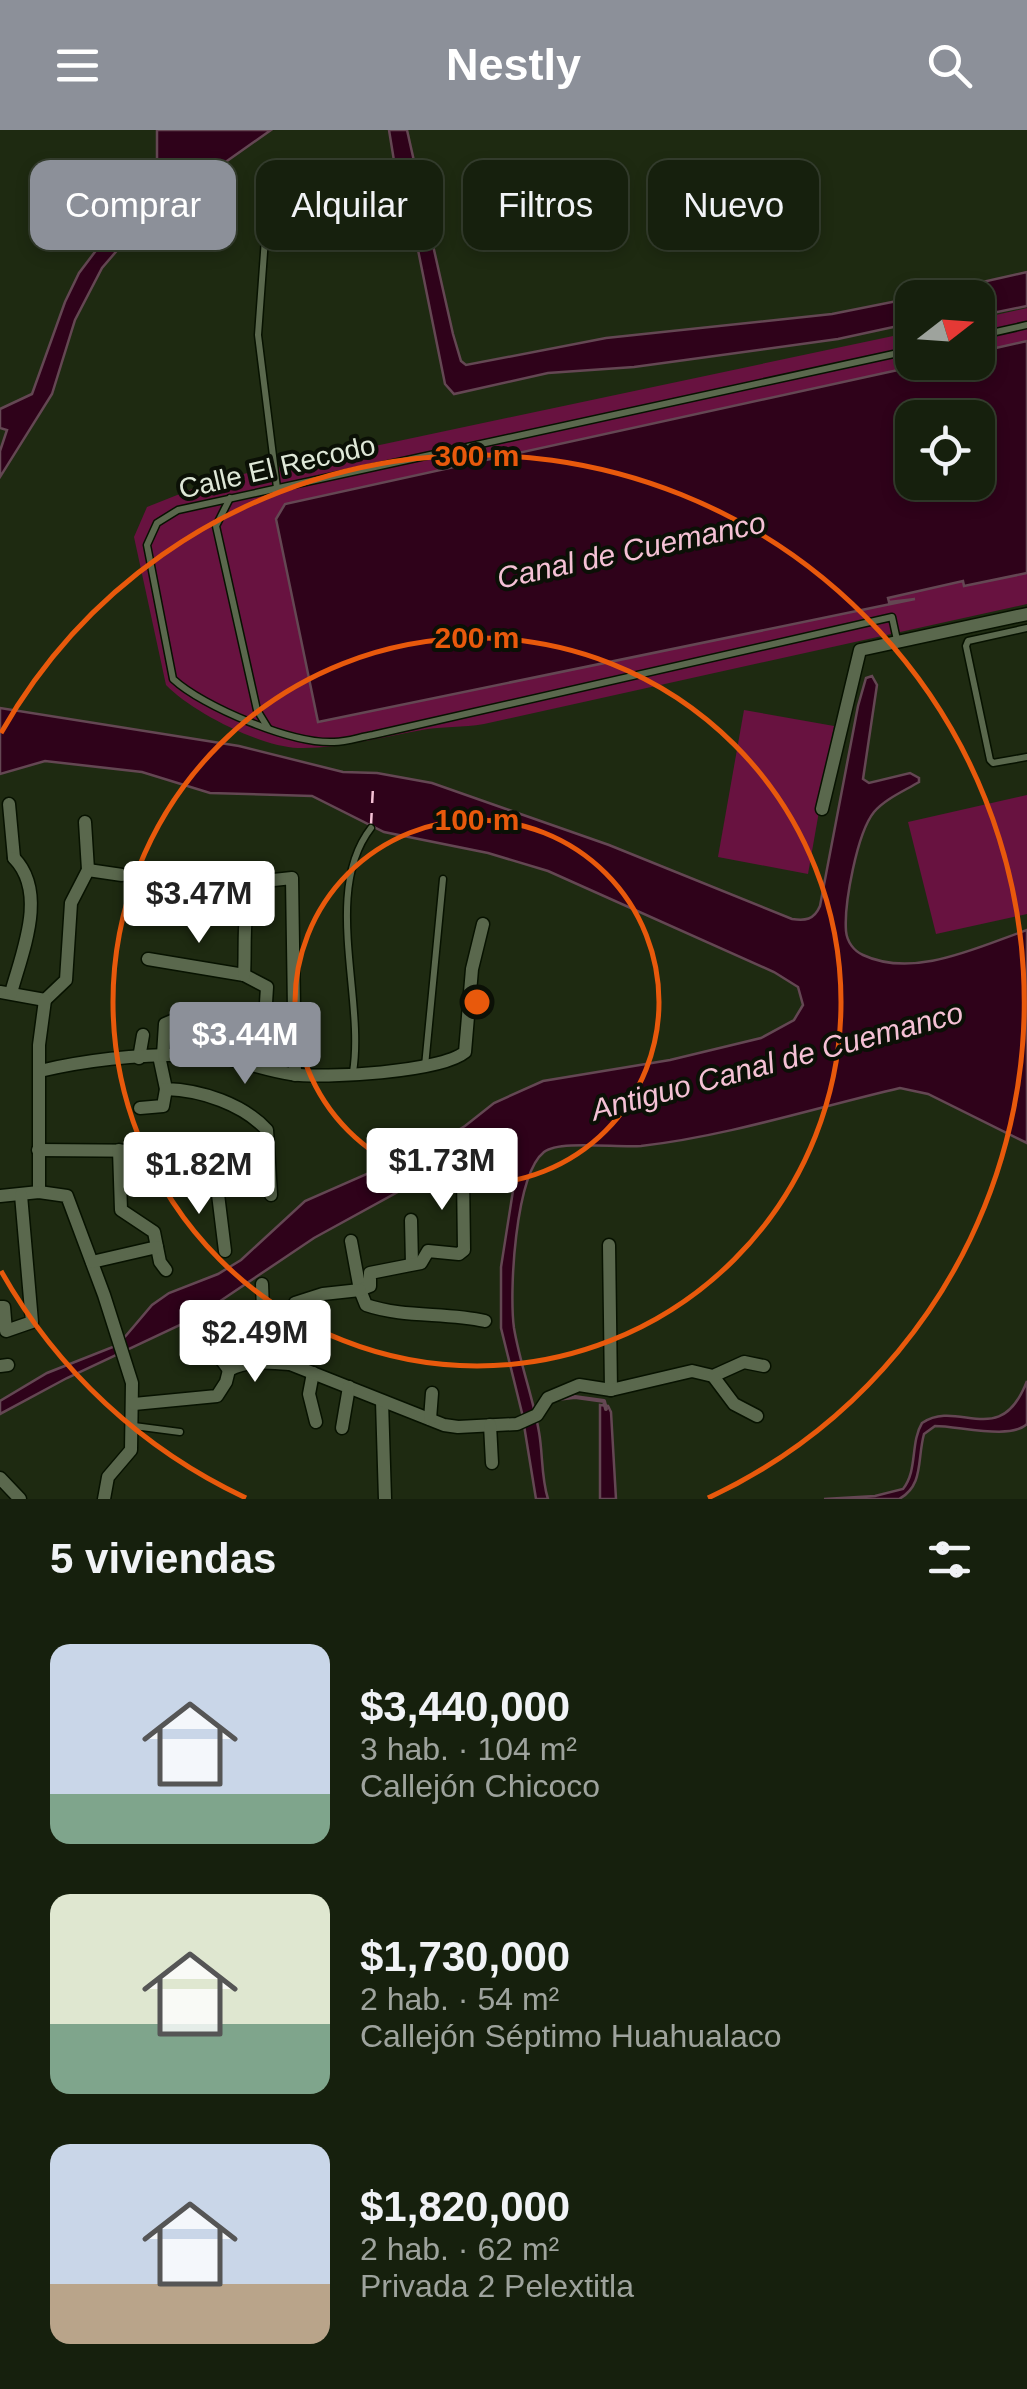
<!DOCTYPE html>
<html lang="es">
<head>
<meta charset="utf-8">
<style>
  :root { --surface:#16200d; --page:#1f2816; --text:#f1f3f6; --muted:#9ea39d; --line:#353e2e; --accent:#8c9099 }
  body { margin:0; font-family:Arial,sans-serif; background:var(--page); color:var(--text); height:100vh; display:flex; flex-direction:column; font-size:38px; white-space:nowrap }
  * { box-sizing:border-box; margin:0 }
  p { font-size:32px; color:var(--muted) }
  .icon { flex:none; width:55px; height:55px; fill:none; stroke:currentColor; stroke-width:2; stroke-linecap:round; stroke-linejoin:round }
  .map { position:relative; height:1369px; overflow:hidden }
  .side { display:flex; flex-direction:column; background:var(--surface); flex:1 }
  .side>* { flex:none }
  .guide { position:absolute; left:30px; top:30px; width:968px; height:90px; display:flex; gap:20px }
  .needle { width:65px; rotate:73deg }
  .buttons { position:absolute; left:895px; top:150px; display:grid; gap:20px }
  .buttons a { display:grid; place-items:center; width:100px; height:100px; border-radius:20px; background:var(--surface); box-shadow:0 5px 15px #0003,0 0 0 2px var(--line); font-size:50px }
  .price { position:absolute; translate:-50% -85px; padding:0 22px; border-radius:10px; background:#fff; color:#222; font-size:32px; line-height:65px; filter:drop-shadow(0 2px 5px #0008) }
  .price::after { content:''; position:absolute; left:50%; top:60px; width:30px; height:22px; margin-left:-15px; background:inherit; clip-path:polygon(0 0,100% 0,50% 100%) }
  .price.current { background:var(--accent); color:#fff }
  ul { padding:0; list-style:none }
  li { display:flex; align-items:center; gap:30px; height:250px; padding:0 50px }
  li span { display:grid; place-items:center; flex:none; width:280px; height:200px; border-radius:20px; color:#555 }
  li>.icon { margin-inline-start:auto }
  span .icon { width:120px; height:120px; fill:#fffc; stroke-width:1 }
  li b { font-size:42px }
  h2 { display:flex; justify-content:space-between; align-items:center; height:120px; padding:0 50px; font-size:42px }
  .chip { padding:0 35px; border-radius:20px; background:var(--surface); box-shadow:0 5px 15px #0003,0 0 0 2px var(--line); font-size:35px; line-height:90px }
  .chip.current { background:var(--accent); color:#fff }
  header { display:flex; justify-content:space-between; align-items:center; height:130px; padding:0 50px; background:var(--accent); color:#fff; font-size:45px; font-weight:700 }
  .map>svg:first-child { display:block }
</style>
</head>
<body>
<header><svg class="icon" aria-label="menu" viewBox="0 0 24 24"><path d="M4 6h16M4 12h16M4 18h16"/></svg>Nestly<svg class="icon" aria-label="search" viewBox="0 0 24 24"><circle cx="10" cy="10" r="6"/><path d="M15 15l6 6"/></svg></header>
<div class="map">
<svg width="1027" height="1369" viewBox="0 0 1027 1369">
  <rect width="100%" height="100%" fill="#1e2a11"/>
  <g fill="#681240" fill-rule="evenodd">
    <path d="M1027,178V474L484,594C463,598 442,596 422,600C381,607 340,619 298,618C261,617 192,582 166,555L134,407L147,377L215,350L912,202V232H978V189ZM912,288H978V352H912Z"/>
    <path d="M744,580L834,596L808,744L718,727Z"/>
    <path d="M1027,665V784L936,804L908,692Z"/>
  </g>
  <g fill="#2f021a" stroke="#644753" stroke-width="2.5" fill-rule="evenodd">
    <path d="M157,0H271L159,79L132,103L102,138L75,190L52,264L0,347V321L7,300L0,298V279L32,264L65,172L79,143L116,94L151,55L157,37Z"/>
    <path d="M389,0H407L453,204L461,231L466,235L606,208L832,184L912,168V193L838,209L634,237L548,243L454,264L445,254L412,90L396,43Z"/>
    <path d="M1027,142V176L978,186V168L916,167Z"/>
    <path d="M1027,211V443L964,456L963,451L888,468L889,472L915,469L318,592L276,389L285,374L930,233L978,232V222ZM912,288H978V352H912Z"/>
    <path d="M872,546L877,555L863,649L869,653L910,643L919,648V652C904,661 885,669 874,682C857,703 844,774 846,801C847,812 854,821 863,825C914,849 978,817 1027,800V1013L928,964L900,958C814,978 728,1006 641,1016C618,1018 559,1010 544,1022C515,1045 509,1163 514,1198C520,1234 533,1267 539,1302C543,1324 541,1347 548,1369H536L522,1283L501,1198V1137L515,1048L510,1032L498,1026L451,1037L418,1051L314,1108L195,1188L67,1248L0,1284V1271L47,1243L118,1215L152,1175L169,1163L218,1144L241,1130L305,1071L433,1015L465,996L494,973L543,951L670,930L761,908L794,890L803,875L798,857L774,842L548,741L488,723L384,702L312,666L210,663L142,642L45,631L0,644V578L239,616L343,642L377,643L432,653L609,715L792,789C805,791 814,790 820,776L858,576L866,548Z"/>
    <path d="M1027,1251V1294C1011,1310 959,1296 935,1296L924,1304C917,1329 924,1356 899,1369H824L875,1366L903,1359C918,1340 910,1313 922,1293C959,1268 1000,1321 1027,1251Z"/>
    <path d="M600,1275L608,1276L611,1282L616,1369H600Z"/>
  </g>
  <g fill="none" stroke-linecap="round" stroke-linejoin="round">
    <path stroke="#644753" stroke-width="4" d="M558,1269L575,1267L604,1271L606,1279"/>
    <path stroke="#f5c1d5" stroke-width="2.5" stroke-dasharray="12 10" stroke-linecap="butt" d="M371,695L373,657"/>
    <g stroke="#071200" stroke-width="9">
      <g id="lane">
        <path d="M266,95L258,205L277,358"/>
        <path d="M978,206L1027,195"/>
        <path d="M230,368L216,396L257,580L268,598"/>
        <path d="M1027,498L968,511L966,516L990,630L993,633L1027,627"/>
        <path d="M897,510L892,487L373,605C360,607 347,612 334,612C292,614 203,577 173,549L147,415L157,393L178,380L912,220"/>
        <path d="M425,936L443,749"/>
        <path d="M353,942C365,869 322,761 371,698"/>
        <path d="M134,1296L180,1302"/>
      </g>
    </g>
    <g stroke="#071200" stroke-width="15">
      <g id="street">
        <path d="M9,674L14,728"/>
        <path d="M822,679L860,520L1027,484"/>
        <path d="M85,692L88,740"/>
        <path d="M88,740L122,745"/>
        <path d="M220,764L249,767"/>
        <path d="M148,829L244,845L267,857L265,889L292,891"/>
        <path d="M244,845C246,816 241,778 255,752L292,748L295,945"/>
        <path d="M0,862L45,870"/>
        <path d="M11,863C22,822 48,763 14,728"/>
        <path d="M45,870L66,850L71,773L88,740"/>
        <path d="M163,925L165,894L172,891L209,895L207,925"/>
        <path d="M159,926L166,959C201,960 243,974 267,1000L271,1065"/>
        <path d="M139,928L143,905"/>
        <path d="M40,941C91,929 148,924 201,925C231,926 261,940 291,944C324,949 441,942 465,922L472,839L483,794"/>
        <path d="M140,978L163,976L166,959"/>
        <path d="M38,1020L163,1021L168,1024L170,1048L269,1047"/>
        <path d="M119,1020L121,1080L154,1102L160,1132L166,1140"/>
        <path d="M183,1030L185,1047"/>
        <path d="M216,1048L225,1121"/>
        <path d="M39,1062V915L45,870"/>
        <path d="M0,1066L39,1062L67,1066L104,1165L132,1253L131,1320L108,1347L104,1369"/>
        <path d="M411,1090L412,1134"/>
        <path d="M351,1111L360,1160L366,1175C404,1188 446,1182 485,1191"/>
        <path d="M609,1115L611,1260"/>
        <path d="M92,1132L157,1117"/>
        <path d="M262,1154L265,1232"/>
        <path d="M360,1160L370,1156V1143L421,1133L428,1121L459,1124L464,1120L463,1045"/>
        <path d="M0,1177H4L6,1201L32,1192L21,1065"/>
        <path d="M218,1225L229,1240"/>
        <path d="M290,1234L288,1192L295,1173L323,1164L360,1160"/>
        <path d="M0,1236L8,1235"/>
        <path d="M313,1243L309,1264L316,1292"/>
        <path d="M713,1246L734,1274L757,1286"/>
        <path d="M382,1271L385,1369"/>
        <path d="M134,1274L217,1266L226,1252L229,1240C246,1230 270,1232 290,1234L444,1295L458,1297L517,1294L537,1285L548,1268L579,1255L611,1260L692,1241L713,1246L744,1232L764,1236"/>
        <path d="M430,1289L432,1263"/>
        <path d="M490,1295L492,1333"/>
        <path d="M342,1298L349,1257"/>
        <path d="M0,1348L20,1369"/>
      </g>
    </g>
    <use href="#lane" stroke="#5a684d" stroke-width="6"/>
    <use href="#street" stroke="#5a684d" stroke-width="12"/>
  </g>
  <g fill="none" stroke="#e8590c" stroke-width="5">
    <circle cx="477" cy="872" r="182"/>
    <circle cx="477" cy="872" r="364"/>
    <path d="M246 1368A547 547 0 0 1 1 1141M1 603A547 547 0 1 1 708 1368"/>
  </g>
  <g text-anchor="middle" dominant-baseline="central" stroke-width="8" stroke-linejoin="round" paint-order="stroke">
    <g font-size="28" fill="#dfe8d8" stroke="#0b1006">
      <text transform="translate(277 337) rotate(-13)">Calle El Recodo</text>
    </g>
    <g font-size="30" font-style="italic" fill="#f5c1d5" stroke="#0b1006">
      <text transform="translate(631 420) rotate(-12)">Canal de Cuemanco</text>
      <text transform="translate(777 931) rotate(-15)">Antiguo Canal de Cuemanco</text>
    </g>
  </g>
  <circle cx="477" cy="872" r="15" fill="#e8590c" stroke="#0b1006" stroke-width="5"/>
  <g font-size="30" text-anchor="middle" font-weight="bold" fill="#e8590c" stroke="#0b1006" stroke-width="8" stroke-linejoin="round" paint-order="stroke">
    <text x="477" y="336">300 m</text>
    <text x="477" y="518">200 m</text>
    <text x="477" y="700">100 m</text>
  </g>
</svg>
<div class="buttons">
<a><svg class="needle" viewBox="-14 -14 28 28"><path d="M0-13l5 13h-10z" fill="#e53935"/><path d="M0 13l5-13h-10z" fill="#9ea39d"/></svg></a>
<a><svg class="icon" aria-label="locate" viewBox="0 0 24 24"><circle cx="12" cy="12" r="6"/><path d="M12 2v4M12 18v4M2 12h4M18 12h4"/></svg></a>
</div>
<b class="price" style="left:199px;top:816px">$3.47M</b>
<b class="price current" style="left:245px;top:957px">$3.44M</b>
<b class="price" style="left:442px;top:1083px">$1.73M</b>
<b class="price" style="left:199px;top:1087px">$1.82M</b>
<b class="price" style="left:255px;top:1255px">$2.49M</b>
<div class="guide">
<a class="chip current">Comprar</a>
<a class="chip">Alquilar</a>
<a class="chip">Filtros</a>
<a class="chip">Nuevo</a>
</div>
</div>
<section class="side">
<h2>5 viviendas<svg class="icon" aria-label="filters" viewBox="0 0 24 24"><path d="M4 7h16M4 17h16"/><circle cx="9" cy="7" r="2"/><circle cx="15" cy="17" r="2"/></svg></h2>
<ul>
<li><span style="background:linear-gradient(#c9d6e8 75%,#7fa58c 0)"><svg class="icon" aria-label="home" viewBox="0 0 24 24"><path d="M3 11l9-7 9 7M6 9v11h12V9"/></svg></span><div><b>$3,440,000</b><p>3 hab. · 104 m²</p><p>Callejón Chicoco</p></div></li>
<li><span style="background:linear-gradient(#dfe7d0 65%,#7fa58c 0)"><svg class="icon" aria-label="home" viewBox="0 0 24 24"><path d="M3 11l9-7 9 7M6 9v11h12V9"/></svg></span><div><b>$1,730,000</b><p>2 hab. · 54 m²</p><p>Callejón Séptimo Huahualaco</p></div></li>
<li><span style="background:linear-gradient(#c9d6e8 70%,#b9a48a 0)"><svg class="icon" aria-label="home" viewBox="0 0 24 24"><path d="M3 11l9-7 9 7M6 9v11h12V9"/></svg></span><div><b>$1,820,000</b><p>2 hab. · 62 m²</p><p>Privada 2 Pelextitla</p></div></li>
</ul>
</section>
</body>
</html>
